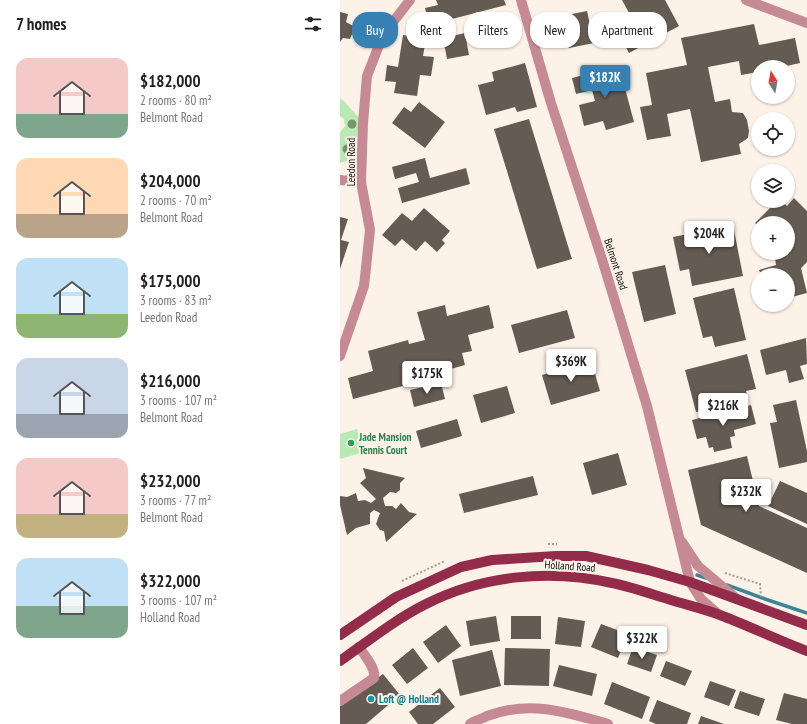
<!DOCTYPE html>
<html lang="en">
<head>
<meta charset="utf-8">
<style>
  :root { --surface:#fff; --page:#f2f2f2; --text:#222; --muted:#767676; --accent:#3680b4 }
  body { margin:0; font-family:"PT Sans Narrow",sans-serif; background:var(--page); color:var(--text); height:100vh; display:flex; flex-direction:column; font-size:15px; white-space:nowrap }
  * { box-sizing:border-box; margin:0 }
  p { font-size:13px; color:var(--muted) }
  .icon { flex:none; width:22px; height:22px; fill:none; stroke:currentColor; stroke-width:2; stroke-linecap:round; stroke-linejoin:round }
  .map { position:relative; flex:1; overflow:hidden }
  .panel { display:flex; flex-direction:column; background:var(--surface); width:340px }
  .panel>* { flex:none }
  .banner { position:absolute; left:12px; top:12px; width:380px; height:36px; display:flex; gap:8px }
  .needle { width:26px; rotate:349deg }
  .tools { position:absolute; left:411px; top:60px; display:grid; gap:8px }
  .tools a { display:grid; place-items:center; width:44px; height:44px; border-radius:50%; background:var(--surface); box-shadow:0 1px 3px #0004; font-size:20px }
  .price { position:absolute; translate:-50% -34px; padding:0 9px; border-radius:4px; background:#fff; color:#222; font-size:13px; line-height:26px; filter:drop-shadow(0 1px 2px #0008) }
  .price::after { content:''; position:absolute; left:50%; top:24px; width:12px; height:9px; margin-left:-6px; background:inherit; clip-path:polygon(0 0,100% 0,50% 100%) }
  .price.selected { background:var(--accent); color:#fff }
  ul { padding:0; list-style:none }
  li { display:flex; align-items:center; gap:12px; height:100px; padding:0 16px }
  li span { display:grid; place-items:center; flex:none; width:112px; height:80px; border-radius:12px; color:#555 }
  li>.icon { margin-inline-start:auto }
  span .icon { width:48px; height:48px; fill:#fffc; stroke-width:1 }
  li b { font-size:17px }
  h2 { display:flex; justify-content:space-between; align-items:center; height:48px; padding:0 16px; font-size:17px }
  .tag { padding:0 14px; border-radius:16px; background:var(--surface); box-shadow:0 1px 3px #0004; font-size:14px; line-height:36px }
  .tag.selected { background:var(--accent); color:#fff }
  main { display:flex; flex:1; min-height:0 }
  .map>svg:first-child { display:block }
</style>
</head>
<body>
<main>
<section class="panel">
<h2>7 homes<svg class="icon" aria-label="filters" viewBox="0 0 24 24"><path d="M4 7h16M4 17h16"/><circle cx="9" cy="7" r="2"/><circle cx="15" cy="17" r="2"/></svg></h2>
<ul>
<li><span style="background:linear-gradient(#f6c9c9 70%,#7fa58c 0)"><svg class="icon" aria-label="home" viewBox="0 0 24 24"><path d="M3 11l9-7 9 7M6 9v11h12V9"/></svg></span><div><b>$182,000</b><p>2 rooms · 80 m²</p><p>Belmont Road</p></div></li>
<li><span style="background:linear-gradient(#ffd9b3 70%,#b9a48a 0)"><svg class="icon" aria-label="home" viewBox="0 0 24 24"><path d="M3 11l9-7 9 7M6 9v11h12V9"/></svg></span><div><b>$204,000</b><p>2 rooms · 70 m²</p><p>Belmont Road</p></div></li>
<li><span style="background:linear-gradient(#bfe0f5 70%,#8fb573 0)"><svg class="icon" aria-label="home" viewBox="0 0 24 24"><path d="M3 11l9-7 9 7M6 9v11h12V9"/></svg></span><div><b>$175,000</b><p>3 rooms · 83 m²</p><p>Leedon Road</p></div></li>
<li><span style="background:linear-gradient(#c9d6e8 70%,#9aa5b1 0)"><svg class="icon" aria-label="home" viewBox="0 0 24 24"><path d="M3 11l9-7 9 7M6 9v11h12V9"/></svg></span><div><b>$216,000</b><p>3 rooms · 107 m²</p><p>Belmont Road</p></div></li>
<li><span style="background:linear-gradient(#f6c9c9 70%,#c2b280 0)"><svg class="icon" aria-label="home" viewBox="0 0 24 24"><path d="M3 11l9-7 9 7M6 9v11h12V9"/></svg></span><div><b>$232,000</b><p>3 rooms · 77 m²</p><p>Belmont Road</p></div></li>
<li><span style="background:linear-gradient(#bfe0f5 60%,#7fa58c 0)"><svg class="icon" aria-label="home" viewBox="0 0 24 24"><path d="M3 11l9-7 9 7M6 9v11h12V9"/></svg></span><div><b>$322,000</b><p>3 rooms · 107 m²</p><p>Holland Road</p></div></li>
</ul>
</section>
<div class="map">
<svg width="467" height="724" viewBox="0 0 467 724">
  <rect width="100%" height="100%" fill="#fdf2e8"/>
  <g fill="#b9e9b5">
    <path d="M0,98L5,102L19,118L16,146L13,159L0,163V132L5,126L4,119L0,116Z"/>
    <path d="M17,429L24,452L0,459V434Z"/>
  </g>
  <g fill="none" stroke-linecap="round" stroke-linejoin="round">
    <g stroke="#3d8499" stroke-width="3.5">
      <path d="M357,575L366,578"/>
      <path d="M387,585L425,599L467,613"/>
    </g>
  </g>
  <g fill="#645b52">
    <path d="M96,0H164L166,5L89,25L85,8L98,5Z"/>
    <path d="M282,0H325L339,26L289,53L277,31L294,22Z"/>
    <path d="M247,11L254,43L229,48L222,16Z"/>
    <path d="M0,12L8,14L6,22L15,27L10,39L3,38L0,42Z"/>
    <path d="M414,24L419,45L455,38L460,63L442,67H418V72L401,75L399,61L368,67L375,102L390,99L392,112L403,113L407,120L409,131L408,138L399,144L401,154L361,162L350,109L327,114L331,136L307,140L300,107L312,105L306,73L347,65L341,38Z"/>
    <path d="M125,33L129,55L107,59L103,38Z"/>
    <path d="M63,35L86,39L83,56L94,57L91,76L80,75L77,96L54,93L56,82L45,81L47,65L58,67Z"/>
    <path d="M185,63L197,107L177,112L175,107L146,115L138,85L154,81L152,72Z"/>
    <path d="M279,66L294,122L266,130L263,121L244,126L239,105L255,101L252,90L236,94L232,78Z"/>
    <path d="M79,102L105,122L85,148L52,123L64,107L71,112Z"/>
    <path d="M189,119L232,259L197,269L154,129Z"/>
    <path d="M85,158L90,178L126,168L130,184L62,203L58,188L79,182L76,173L55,179L52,167Z"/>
    <path d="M454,198L467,211V262L461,268L467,293L448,298V275H421L419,270L436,265L435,258L448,255L446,253H448V223H418V225L415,223L437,201H442L447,206Z"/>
    <path d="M84,208L110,231L102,240L105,243L97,252L85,241L76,251L62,239L55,246L42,235L62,213L72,221Z"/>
    <path d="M0,217L8,219L1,240L9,242L0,269Z"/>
    <path d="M393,225L403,276L352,286L349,269L340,271L333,237Z"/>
    <path d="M325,265L336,314L304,322L292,272Z"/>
    <path d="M394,288L406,340L375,347L372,336L363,338L353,298Z"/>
    <path d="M105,305L107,316L149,305L154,328L128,335L132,351L122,353L125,365L85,376L86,380L13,399L8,378L33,371L28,351L68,340L69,344L85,340L77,312Z"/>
    <path d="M227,310L235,338L179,353L171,325Z"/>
    <path d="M466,338L467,364L460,366L464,379L449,383L446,370L426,375L420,350Z"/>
    <path d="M407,354L416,389L406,391L408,399L383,406L380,397L372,399L375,408L356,412L345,370Z"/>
    <path d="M251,360L260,391L211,405L202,375Z"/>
    <path d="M101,383L105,399L74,407L70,390Z"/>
    <path d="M167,386L175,413L141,423L133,395Z"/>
    <path d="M456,400L467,451V462L439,468L430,423L437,422L433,405Z"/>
    <path d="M411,405L416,424L394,430L395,436L390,437L392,448L374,452L373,447L369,448L366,437L357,439L352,420Z"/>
    <path d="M117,419L122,436L81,448L76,431Z"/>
    <path d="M278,453L287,485L252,495L243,463Z"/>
    <path d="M407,456L419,506L467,528V573L361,525L348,470Z"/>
    <path d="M23,468L65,478L60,483V490L56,493L50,492L43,498L45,506H52L56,509L61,503L69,512L77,514L46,542L44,531L40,530L36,524L40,513L34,510L30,513V524L16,528L7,535L0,505V496L7,497L16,493L18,501L25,500L31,503L36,499L20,483L26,478Z"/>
    <path d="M193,476L198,495L124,513L119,494Z"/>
    <path d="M440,481L467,493V524L428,506Z"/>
    <path d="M156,616L160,641L130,646L126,621Z"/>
    <rect x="171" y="616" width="30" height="23"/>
    <path d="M218,617L245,621L241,647L215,644Z"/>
    <path d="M261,624L288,634L278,658L251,647Z"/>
    <path d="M106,625L121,646L98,663L83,642Z"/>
    <path d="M293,647L317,655L311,672L287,664Z"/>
    <path d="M73,648L88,668L67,684L52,665Z"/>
    <path d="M165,648L210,649L209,686L164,685Z"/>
    <path d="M152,650L161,686L120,696L112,660Z"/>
    <path d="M326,661L352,671L345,686L320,676Z"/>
    <path d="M219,665L257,674L252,696L213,686Z"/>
    <path d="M43,674L60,695L26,724H0V704Z"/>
    <path d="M370,681L396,690L389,706L364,697Z"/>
    <path d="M272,682L310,697L302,719L264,704Z"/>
    <path d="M100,688L115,707L93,724H78L69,712Z"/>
    <path d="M400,691L425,699L419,716L394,708Z"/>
    <path d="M444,693L467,699V724H452L436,720Z"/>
    <path d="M317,700L351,713L347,724H316L309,721Z"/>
    <path d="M361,716L384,724H358Z"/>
  </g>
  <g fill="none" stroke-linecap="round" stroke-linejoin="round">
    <g stroke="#a59c95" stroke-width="2" stroke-dasharray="2 2" stroke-linecap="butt">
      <path d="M208,544H217"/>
      <path d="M385,573L420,584L421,597"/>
      <path d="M62,581L105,561"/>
    </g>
    <g stroke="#c68a95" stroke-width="10">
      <path d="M181,0L211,103L261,256L307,406L350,582L361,599L377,613"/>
      <path d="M406,0L467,23"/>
      <path d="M0,180L21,182"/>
      <path d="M0,356L24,286L30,230L21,182L23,123L27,76L43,35L70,0"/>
      <path d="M342,542L358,566L397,599"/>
      <path d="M0,701L34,678C36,668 25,656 19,647"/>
      <path d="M130,724C135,720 142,719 147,716C190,700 227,712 268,724"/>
    </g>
    <g stroke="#932b4a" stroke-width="10">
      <path d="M0,635L56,597L121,567L152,560L216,556H246L308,570L350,582L467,625"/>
      <path d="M0,661C28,641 56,619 86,604C143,575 210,569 272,583C292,587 311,594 331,600C347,605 364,609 380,615C409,626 438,640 467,651"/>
    </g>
  </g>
  <g fill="#78946e">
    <circle cx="12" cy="124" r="4.5"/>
    <circle cx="7" cy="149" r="4.5"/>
  </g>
  <circle fill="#2e9e5b" stroke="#fdf2e8" stroke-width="1.5" cx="11" cy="443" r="4"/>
  <circle fill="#0f9aa8" stroke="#fdf2e8" stroke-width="1.5" cx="31" cy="699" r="4"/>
  <g text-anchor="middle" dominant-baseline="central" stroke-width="4" stroke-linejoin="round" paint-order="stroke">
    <g font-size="11" fill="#120e0b" stroke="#fdf2e8">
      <text transform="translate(11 162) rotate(-90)">Leedon Road</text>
      <text transform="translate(276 264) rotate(72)">Belmont Road</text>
      <text transform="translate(230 566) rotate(4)">Holland Road</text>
    </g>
    <g font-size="11" font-weight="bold" fill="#27864d" stroke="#fdf2e8" text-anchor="start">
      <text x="19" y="437">Jade Mansion<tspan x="19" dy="13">Tennis Court</tspan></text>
    </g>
    <g font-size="11" font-weight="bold" fill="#0d838f" stroke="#fdf2e8" text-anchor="start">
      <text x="39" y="699">Loft @ Holland</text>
    </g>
  </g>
</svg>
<div class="tools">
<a><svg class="needle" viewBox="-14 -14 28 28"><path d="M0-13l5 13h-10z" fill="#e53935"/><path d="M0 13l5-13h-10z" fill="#767676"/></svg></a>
<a><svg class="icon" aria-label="locate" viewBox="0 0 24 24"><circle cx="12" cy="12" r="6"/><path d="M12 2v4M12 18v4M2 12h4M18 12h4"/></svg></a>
<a><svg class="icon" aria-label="layers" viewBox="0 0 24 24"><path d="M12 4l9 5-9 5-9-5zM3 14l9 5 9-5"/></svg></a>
<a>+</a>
<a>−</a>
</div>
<b class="price selected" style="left:265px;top:99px">$182K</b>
<b class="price" style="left:369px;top:255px">$204K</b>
<b class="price" style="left:231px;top:383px">$369K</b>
<b class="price" style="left:87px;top:395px">$175K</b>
<b class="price" style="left:383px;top:427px">$216K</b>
<b class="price" style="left:406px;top:513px">$232K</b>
<b class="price" style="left:302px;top:660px">$322K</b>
<div class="banner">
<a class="tag selected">Buy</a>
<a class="tag">Rent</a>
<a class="tag">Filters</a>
<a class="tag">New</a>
<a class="tag">Apartment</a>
</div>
</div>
</main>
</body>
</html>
